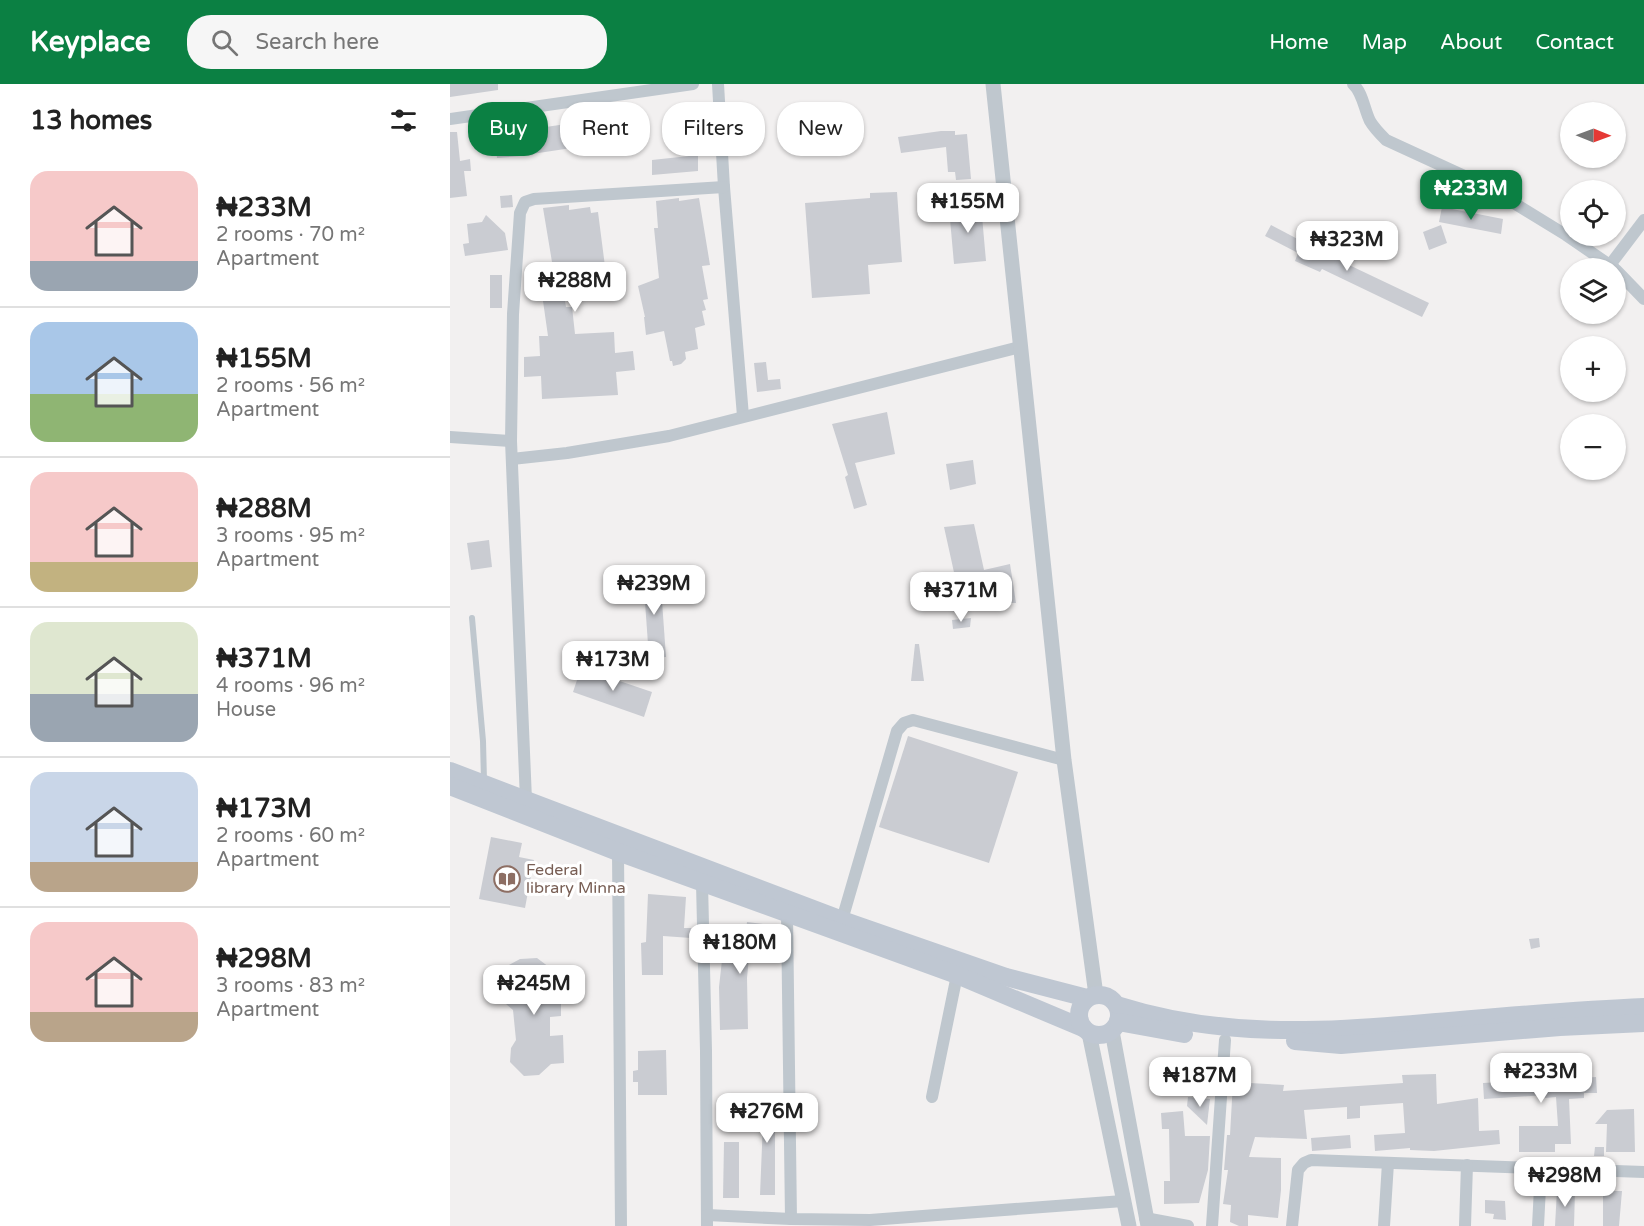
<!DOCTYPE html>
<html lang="en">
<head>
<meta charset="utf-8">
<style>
  :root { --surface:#fff; --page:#f6f6f6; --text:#222; --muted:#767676; --line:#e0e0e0; --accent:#0b8043 }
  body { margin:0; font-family:"Varela Round",sans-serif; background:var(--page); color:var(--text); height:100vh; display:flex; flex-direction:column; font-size:22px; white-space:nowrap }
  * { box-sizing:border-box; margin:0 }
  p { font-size:20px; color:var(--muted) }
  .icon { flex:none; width:33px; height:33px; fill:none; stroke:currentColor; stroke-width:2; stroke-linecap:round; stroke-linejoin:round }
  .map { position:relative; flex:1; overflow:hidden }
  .drawer { display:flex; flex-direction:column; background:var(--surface); width:450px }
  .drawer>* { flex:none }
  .banner { position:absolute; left:18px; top:18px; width:570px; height:54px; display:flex; gap:12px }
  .needle { width:39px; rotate:91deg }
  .buttons { position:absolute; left:1110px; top:18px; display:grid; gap:12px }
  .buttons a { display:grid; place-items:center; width:66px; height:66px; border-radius:50%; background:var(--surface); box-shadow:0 2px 4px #0004; font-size:30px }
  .price { position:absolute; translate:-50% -51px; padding:0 14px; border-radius:12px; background:#fff; color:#222; font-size:20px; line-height:39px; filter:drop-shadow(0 2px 3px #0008) }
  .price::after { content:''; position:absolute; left:50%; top:36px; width:18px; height:14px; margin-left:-9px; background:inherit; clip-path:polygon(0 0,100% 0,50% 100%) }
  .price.current { background:var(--accent); color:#fff }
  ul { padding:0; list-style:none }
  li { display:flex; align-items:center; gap:18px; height:150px; padding:0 30px }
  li+li { border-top:2px solid var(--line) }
  li span { display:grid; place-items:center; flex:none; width:168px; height:120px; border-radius:18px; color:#555 }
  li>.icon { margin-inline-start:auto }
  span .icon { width:72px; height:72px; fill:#fffc; stroke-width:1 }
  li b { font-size:26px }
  h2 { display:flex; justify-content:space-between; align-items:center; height:72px; padding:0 30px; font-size:26px }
  .chip { padding:0 21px; border-radius:24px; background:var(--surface); box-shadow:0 2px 4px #0004; font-size:21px; line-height:54px }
  .chip.current { background:var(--accent); color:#fff }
  header { display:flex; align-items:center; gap:36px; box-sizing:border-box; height:84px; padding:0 30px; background:var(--accent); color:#fff }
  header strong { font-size:28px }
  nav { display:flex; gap:33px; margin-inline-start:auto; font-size:21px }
  .search { width:420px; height:54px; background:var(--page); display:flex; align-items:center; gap:15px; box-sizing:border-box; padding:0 21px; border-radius:24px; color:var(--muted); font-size:22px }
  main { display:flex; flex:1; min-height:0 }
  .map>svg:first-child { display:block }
</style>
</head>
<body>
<header>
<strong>Keyplace</strong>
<div class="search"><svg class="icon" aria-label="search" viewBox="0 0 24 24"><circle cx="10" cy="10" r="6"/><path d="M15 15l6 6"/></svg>Search here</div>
<nav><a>Home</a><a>Map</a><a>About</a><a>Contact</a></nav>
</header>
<main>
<section class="drawer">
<h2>13 homes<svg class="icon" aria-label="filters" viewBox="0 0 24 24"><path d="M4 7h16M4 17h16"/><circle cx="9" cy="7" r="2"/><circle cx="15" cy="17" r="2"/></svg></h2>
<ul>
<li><span style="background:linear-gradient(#f6c9c9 75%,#9aa5b1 0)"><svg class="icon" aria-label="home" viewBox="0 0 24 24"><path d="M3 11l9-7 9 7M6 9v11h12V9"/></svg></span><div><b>₦233M</b><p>2 rooms · 70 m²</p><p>Apartment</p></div></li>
<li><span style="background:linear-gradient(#a9c7e8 60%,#8fb573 0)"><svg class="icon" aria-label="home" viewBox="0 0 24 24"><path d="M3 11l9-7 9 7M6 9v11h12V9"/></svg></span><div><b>₦155M</b><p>2 rooms · 56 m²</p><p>Apartment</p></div></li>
<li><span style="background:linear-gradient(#f6c9c9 75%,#c2b280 0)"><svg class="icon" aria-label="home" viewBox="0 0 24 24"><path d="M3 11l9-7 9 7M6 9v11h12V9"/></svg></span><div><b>₦288M</b><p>3 rooms · 95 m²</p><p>Apartment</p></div></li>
<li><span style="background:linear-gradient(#dfe7d0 60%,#9aa5b1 0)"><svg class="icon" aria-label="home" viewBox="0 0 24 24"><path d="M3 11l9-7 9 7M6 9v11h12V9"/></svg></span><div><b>₦371M</b><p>4 rooms · 96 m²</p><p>House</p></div></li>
<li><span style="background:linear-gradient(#c9d6e8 75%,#b9a48a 0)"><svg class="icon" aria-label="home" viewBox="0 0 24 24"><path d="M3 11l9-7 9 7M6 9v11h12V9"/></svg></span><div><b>₦173M</b><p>2 rooms · 60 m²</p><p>Apartment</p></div></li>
<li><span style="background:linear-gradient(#f6c9c9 75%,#b9a48a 0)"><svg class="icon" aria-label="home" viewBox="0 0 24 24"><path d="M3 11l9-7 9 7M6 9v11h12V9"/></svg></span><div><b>₦298M</b><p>3 rooms · 83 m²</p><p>Apartment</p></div></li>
</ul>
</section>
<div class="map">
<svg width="1194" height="1142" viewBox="0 0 1194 1142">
  <rect width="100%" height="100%" fill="#f2f0f0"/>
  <g fill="#caccd2">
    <path d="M0,0H48V6L0,13Z"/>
    <path d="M129,27H144V59H127L128,63L82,70L83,71L47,74L45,51L96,48V43L129,38Z"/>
    <path d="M491,47H505V51L517,50L521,95L506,96L505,88H498L496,63L451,69L448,53Z"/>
    <path d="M0,48H7L10,77L20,75L21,87H14L17,112L0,114Z"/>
    <path d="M248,71V87L202,91V76Z"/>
    <path d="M447,108L452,178L418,181L420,210L362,214L355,119L420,114V109Z"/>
    <path d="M62,111L63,123L51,124L50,112Z"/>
    <path d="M229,114V117L249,114L260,181L252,182L258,215L253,216L256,226L252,227L255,241L245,244L248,265L235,268L236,275L231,280L223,282L222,277H220L214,247L196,251L194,233H195L188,202L209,194L204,144H208L206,117Z"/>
    <path d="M119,121V126L140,123L141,129L148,128L157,198L113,204L116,223H122L125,250L164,248L165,269L183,267L185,286L166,288L168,311L92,315L91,292L74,293V273L90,272L89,252H98L92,210L99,209L95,179L102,178L93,124Z"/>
    <path d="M531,121L536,177L504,180L499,124Z"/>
    <path d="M992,123L1053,135L1051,150L989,138Z"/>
    <path d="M36,131L55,149L58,166L15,172L13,160L19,159L17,140L32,138Z"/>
    <path d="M821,141L878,171L979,219L972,233L872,185L870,188L845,177L848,169L815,152Z"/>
    <path d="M991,141L997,159L979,166L973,148Z"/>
    <rect x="40" y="191" width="12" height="33"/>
    <path d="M316,278L318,296L330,295L331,305L307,308L304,279Z"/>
    <path d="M437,328L445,370L405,379L417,421L404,425L395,393L398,391L382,340Z"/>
    <path d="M523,376L526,400L500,406L496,380Z"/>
    <path d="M524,440L534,486L560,480L566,519H546L545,511H509L494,443Z"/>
    <path d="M39,456L42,483L21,486L17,459Z"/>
    <path d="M210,489L216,573L199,574L193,490Z"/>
    <path d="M521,534L520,543L503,545L502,536Z"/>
    <path d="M465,560H469L474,597H461Z"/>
    <path d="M131,584L202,608L194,633L123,608Z"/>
    <path d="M458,652L568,688L539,779L429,743Z"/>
    <path d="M41,753L72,759L69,773L84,776L75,824L29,815Z"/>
    <path d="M198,810L236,813L234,844H241V854L213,852V891H192L191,859L196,858Z"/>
    <path d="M297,838L313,840L312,847L323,849L319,872L305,870L304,874L299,873L297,894L298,945L270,946L269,903L272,876L278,877L284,844L296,846Z"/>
    <path d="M1089,854L1090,863L1081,865L1079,855Z"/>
    <path d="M87,874L99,883V889H111V932L100,933V952L113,951L114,979L101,980L89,991L74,992L60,978L61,964L66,956L63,926L56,920L57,882L70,875Z"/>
    <path d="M216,966L217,1011H188V998H183V987L188,986V967Z"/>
    <path d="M1086,984L1087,987L1092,986L1093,997L1146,993L1147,1009H1134V1014L1119,1015L1121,1060H1105V1068H1069V1042H1108L1106,1013L1095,1014V1011L1034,1015L1033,999L1050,998V985Z"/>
    <path d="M986,990L987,1020L1028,1014L1029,1047L1049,1046L1050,1060L984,1067L960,1066V1064L925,1067L924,1051L955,1049L953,1019L910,1022V1034L897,1035V1023L854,1026L857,1055L805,1053L799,1073L831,1074V1106L828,1134L798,1131V1142H789L780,1138L781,1121L773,1120L778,1086H774L777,1051H780L783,998L834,1001L833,1007L953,999L952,991Z"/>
    <path d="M738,1013L760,1015L757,1041L737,1022Z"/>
    <path d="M300,1015H320L321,1017H325V1111H310L313,1037H309V1026H300Z"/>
    <path d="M1184,1025L1185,1068H1156L1157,1040H1145L1157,1026Z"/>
    <path d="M733,1027L735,1052H760L758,1086L749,1119L714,1120V1097H720L719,1045H712L711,1029Z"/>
    <path d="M900,1051L901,1064L862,1067L861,1054Z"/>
    <path d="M274,1058H289V1114H273Z"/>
    <path d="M1145,1063H1154V1072H1144Z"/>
    <path d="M1107,1106L1125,1107L1124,1142H1105Z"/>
    <path d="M1153,1107H1172L1169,1142H1153Z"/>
    <path d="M1035,1116L1055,1117L1056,1136L1043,1135L1044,1130L1035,1129Z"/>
  </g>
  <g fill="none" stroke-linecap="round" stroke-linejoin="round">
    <path stroke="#bfc7ce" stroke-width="6" d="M22,534L33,657L34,697"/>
    <g stroke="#bfc7ce" stroke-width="12">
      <path d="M268,0L274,103L293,332"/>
      <path d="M903,0C913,9 914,25 920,37C924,44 930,50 936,56L1036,102L1116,151L1164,184"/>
      <path d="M0,35L243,0"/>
      <path d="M1160,181L1194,136"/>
      <path d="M1166,186L1194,215"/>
      <path d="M0,353L61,357"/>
      <path d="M62,375L117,369L219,352L570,263"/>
      <path d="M76,716L61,357L63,230L70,129L75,118L84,115L274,103"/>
      <path d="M168,768L171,1142"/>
      <path d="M252,799L256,967L257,1142"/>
      <path d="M337,831L341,1135"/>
      <path d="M392,836L447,647L454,639L463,636L614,676"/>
      <path d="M482,1013L507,891"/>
      <path d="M257,1131L341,1135L420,1136L673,1117"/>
      <path d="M695,1134L738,1142"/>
      <path d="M762,1142L775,956"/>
      <path d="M842,1142L848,1086L854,1079L861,1076L1194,1088"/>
      <path d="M934,1142L938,1079"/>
      <path d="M1015,1142L1017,1081"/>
      <path d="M1088,1142L1091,1084"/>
    </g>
    <g stroke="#bfc7ce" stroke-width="15">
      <path d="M543,0L614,676L646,911"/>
      <path d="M662,947L698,1142"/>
      <path d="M639,949L679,1142"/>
    </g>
    <g stroke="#bfc7d2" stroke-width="18">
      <path d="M0,687L392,836L556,893L637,914"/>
      <path d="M0,702L168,768L507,891L633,944"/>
      <circle cx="649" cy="931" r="20"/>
      <path d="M667,921C772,954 867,948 975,939C1048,933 1121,926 1194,923"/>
      <path d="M668,938L734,950"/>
      <path d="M845,957L891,961L1110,943L1194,939"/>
    </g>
  </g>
  <defs>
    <g id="library-ring" transform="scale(1.35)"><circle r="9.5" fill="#fff" stroke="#8d6e63" stroke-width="1.5"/><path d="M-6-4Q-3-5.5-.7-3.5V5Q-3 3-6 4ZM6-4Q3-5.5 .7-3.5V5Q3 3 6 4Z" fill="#8d6e63"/></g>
  </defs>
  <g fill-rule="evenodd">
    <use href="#library-ring" x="57" y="795"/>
  </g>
  <g text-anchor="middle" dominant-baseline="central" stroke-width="6" stroke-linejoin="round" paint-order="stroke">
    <g font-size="16" fill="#785e54" stroke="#fff" text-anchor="start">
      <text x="76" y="786">Federal<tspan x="76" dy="18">library Minna</tspan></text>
    </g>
  </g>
</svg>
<div class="buttons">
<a><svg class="needle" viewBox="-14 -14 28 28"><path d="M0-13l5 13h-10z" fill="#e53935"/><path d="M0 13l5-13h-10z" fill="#767676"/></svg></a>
<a><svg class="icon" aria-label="locate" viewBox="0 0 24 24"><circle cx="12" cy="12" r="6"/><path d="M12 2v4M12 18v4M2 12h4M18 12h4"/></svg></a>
<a><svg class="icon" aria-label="layers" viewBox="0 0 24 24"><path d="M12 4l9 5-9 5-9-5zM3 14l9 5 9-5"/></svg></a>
<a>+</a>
<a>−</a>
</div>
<b class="price current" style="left:1021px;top:137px">₦233M</b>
<b class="price" style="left:518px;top:150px">₦155M</b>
<b class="price" style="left:897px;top:188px">₦323M</b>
<b class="price" style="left:125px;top:229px">₦288M</b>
<b class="price" style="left:204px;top:532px">₦239M</b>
<b class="price" style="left:511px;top:539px">₦371M</b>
<b class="price" style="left:163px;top:608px">₦173M</b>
<b class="price" style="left:290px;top:891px">₦180M</b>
<b class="price" style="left:84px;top:932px">₦245M</b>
<b class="price" style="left:1091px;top:1020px">₦233M</b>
<b class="price" style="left:750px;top:1024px">₦187M</b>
<b class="price" style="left:317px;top:1060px">₦276M</b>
<b class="price" style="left:1115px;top:1124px">₦298M</b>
<div class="banner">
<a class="chip current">Buy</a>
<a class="chip">Rent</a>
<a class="chip">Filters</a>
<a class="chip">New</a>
</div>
</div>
</main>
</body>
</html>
